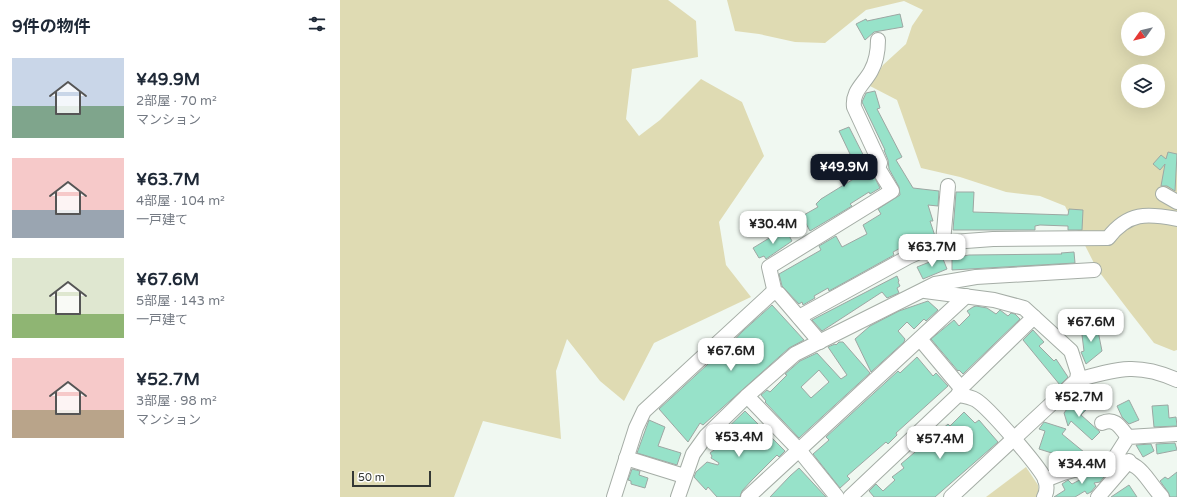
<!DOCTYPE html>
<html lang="ja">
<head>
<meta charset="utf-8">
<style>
  :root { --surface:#fff; --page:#f6f6f7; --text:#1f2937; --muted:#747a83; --accent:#111827 }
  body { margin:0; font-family:"Varela Round","Noto Sans JP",sans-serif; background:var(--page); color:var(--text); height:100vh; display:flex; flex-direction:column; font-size:15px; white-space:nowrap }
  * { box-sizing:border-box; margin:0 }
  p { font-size:13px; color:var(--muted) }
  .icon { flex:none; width:22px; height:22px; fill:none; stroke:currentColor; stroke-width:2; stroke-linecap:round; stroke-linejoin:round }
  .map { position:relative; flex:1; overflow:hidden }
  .sheet { display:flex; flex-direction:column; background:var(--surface); width:340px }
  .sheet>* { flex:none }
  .needle { width:26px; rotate:236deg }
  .tools { position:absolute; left:781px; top:12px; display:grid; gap:8px }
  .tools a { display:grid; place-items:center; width:44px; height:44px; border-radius:50%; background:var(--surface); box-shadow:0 4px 16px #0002; font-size:20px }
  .scale { position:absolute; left:12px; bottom:10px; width:79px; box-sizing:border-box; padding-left:4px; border:2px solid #343835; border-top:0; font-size:11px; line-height:14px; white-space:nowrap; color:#343835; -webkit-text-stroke:3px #fff; paint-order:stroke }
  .price { position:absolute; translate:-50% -34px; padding:0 9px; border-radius:8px; background:#fff; color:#222; font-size:13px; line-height:26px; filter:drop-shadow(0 1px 2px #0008) }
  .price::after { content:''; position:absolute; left:50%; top:24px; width:12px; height:9px; margin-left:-6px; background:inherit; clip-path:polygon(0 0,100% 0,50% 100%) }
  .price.current { background:var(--accent); color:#fff }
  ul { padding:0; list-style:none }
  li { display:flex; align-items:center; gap:12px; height:100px; padding:0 12px }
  li span { display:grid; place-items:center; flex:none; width:112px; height:80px; border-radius:0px; color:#555 }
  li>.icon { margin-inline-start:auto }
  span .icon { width:48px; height:48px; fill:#fffc; stroke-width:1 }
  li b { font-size:17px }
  h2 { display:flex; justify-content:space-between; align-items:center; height:48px; padding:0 12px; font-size:17px }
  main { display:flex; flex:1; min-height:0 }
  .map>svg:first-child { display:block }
</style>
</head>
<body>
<main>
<section class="sheet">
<h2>9件の物件<svg class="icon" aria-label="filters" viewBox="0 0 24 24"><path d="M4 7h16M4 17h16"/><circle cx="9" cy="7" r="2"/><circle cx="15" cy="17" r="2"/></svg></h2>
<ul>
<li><span style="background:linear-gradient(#c9d6e8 60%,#7fa58c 0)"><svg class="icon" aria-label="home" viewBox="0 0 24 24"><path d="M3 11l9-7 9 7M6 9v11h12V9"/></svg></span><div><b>¥49.9M</b><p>2部屋 · 70 m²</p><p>マンション</p></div></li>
<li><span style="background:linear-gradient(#f6c9c9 65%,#9aa5b1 0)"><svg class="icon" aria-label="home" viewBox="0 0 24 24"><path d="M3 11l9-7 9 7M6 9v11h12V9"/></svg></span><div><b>¥63.7M</b><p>4部屋 · 104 m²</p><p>一戸建て</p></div></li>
<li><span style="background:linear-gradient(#dfe7d0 70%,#8fb573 0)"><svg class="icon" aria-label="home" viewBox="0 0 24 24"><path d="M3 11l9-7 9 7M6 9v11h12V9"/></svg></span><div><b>¥67.6M</b><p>5部屋 · 143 m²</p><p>一戸建て</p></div></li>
<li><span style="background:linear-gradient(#f6c9c9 65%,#b9a48a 0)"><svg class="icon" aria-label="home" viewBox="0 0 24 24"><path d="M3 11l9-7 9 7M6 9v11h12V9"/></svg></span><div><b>¥52.7M</b><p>3部屋 · 98 m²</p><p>マンション</p></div></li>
</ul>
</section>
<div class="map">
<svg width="837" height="497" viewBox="0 0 837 497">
  <rect width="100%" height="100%" fill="#f0f8f1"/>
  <g fill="#dfdbb3" fill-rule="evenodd">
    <path d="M0,0H328L356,21L358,57L292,69L286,119L299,136L320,120L361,79L402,102L424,156L379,222L386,265L411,297L314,343L284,401L260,381L227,339L216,371L221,439L143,421L114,497H0Z"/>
    <path d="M387,0H837V350L834,351L814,343L789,311L757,269L725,206L700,196L666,192L620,177L581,168L557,100L530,86L543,65L566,44L572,26L583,10L564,1L526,10L485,43L455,42L419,34L395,31ZM788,19H818V49H788ZM788,71H818V101H788Z"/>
    <path d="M686,467L698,485L700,497H646Z"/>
  </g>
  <g fill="#97e2c9" stroke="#9da7a3" fill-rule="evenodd">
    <path d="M560,14L563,27L534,32L525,40L516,24L526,19L527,21Z"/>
    <path d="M535,91L540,108L537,109L562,157L556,160L573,188L599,191L598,206L588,205L593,221H590L595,236L585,240L583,236L553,252L554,255L489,291L488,288L474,296L475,298L463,305L462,302L459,304L442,286L439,274L481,250L479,246L496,236L502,247L527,234L523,225L541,214L538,209L560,195L559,187L549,169L548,160L544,150H545L522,102L526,93Z"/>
    <path d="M509,127L540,188L530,194L529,192L510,204L512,206L470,231L462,216L478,207L476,204L481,199L520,175L499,131Z"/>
    <path d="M828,152L837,154L835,191L827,186H821L825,164L820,170L813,164L821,155L826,159Z"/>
    <path d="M616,192H634L633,212L728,215L729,209L743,210L742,230H728V226L700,225L695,226V230H613Z"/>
    <path d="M446,230L452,241L426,259L424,256L419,258L413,248L431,237L432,239Z"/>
    <path d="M734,252L735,263L612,270V258L629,255L722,254L721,253Z"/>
    <path d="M597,259H603L607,269L583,279L577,267Z"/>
    <path d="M557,276L559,281L558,282L560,286L557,288L559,293L547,298L542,292L482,331L472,320Z"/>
    <path d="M588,301L598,310L586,321L584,319L574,329L567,322L558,331L565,339L564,342L531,372L515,339L530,326L559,311Z"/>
    <path d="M432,305L464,340L449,348L363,425L360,423L348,442L319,409L380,353L381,354L403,331Z"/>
    <path d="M636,306L647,308L656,314L660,310L668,316L671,313L675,314L680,319L623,374L619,370L618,371L591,339L614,320L619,326L630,315L627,311L633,307Z"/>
    <path d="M757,326L762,351L746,364L741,352L744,351L741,327Z"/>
    <path d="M693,330L704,342L699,346L714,361L716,359L728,377L720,385L683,340Z"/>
    <path d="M499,342H503L530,373L459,438L425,402L426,401L421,395L427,390L430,392L447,375L445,374L460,361L477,353L501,379L507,375L488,347L495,344L496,345ZM479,370L489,382L471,398L461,387Z"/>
    <path d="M577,357L593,376L596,373L608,386L556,433L557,435L548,444L546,442L507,476L510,479L500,488L473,454L489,440L486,437L558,371L560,373Z"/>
    <path d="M732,396L746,410L741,415L760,432L752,440L731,421L728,426L724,413L727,409L723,405Z"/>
    <path d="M789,400L799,420L789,424L782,417L777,406Z"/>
    <path d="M828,405L829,418L836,417L837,426L814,427L812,406Z"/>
    <path d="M405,411L445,451L439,457L437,455L412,480L402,491L400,497H377L368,487L366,490L354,477L356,472L367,462L378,465L379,463L371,458L372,456L370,453L386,441L380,435Z"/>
    <path d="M624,412L635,423L639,420L658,442L595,497H534L529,491L536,484L543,491L555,480L552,477L564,468L561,464L608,424L610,426Z"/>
    <path d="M309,420L325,427L318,446L341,453L337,465L297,453Z"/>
    <path d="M704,422L726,429L722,434L750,457L740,460L735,455L728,463H726L722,460L718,465L711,459L715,454L699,449L705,431L699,429Z"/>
    <path d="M835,443L837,450L817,454L816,444Z"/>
    <path d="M811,444L814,451L803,457L796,445Z"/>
    <path d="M459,468L486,497H430L450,476Z"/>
    <path d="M292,469L300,471L299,475L308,478L305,488L291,484V481L288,480Z"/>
    <path d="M765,470L767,473L760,482L754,483L756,486L751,492L747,494L745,491L735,497H714L725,490L722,484L728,480L732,484L751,474Z"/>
    <path d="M837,472V497H830L828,492L820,481L825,477L828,479Z"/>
    <path d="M789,485L797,497H771Z"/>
  </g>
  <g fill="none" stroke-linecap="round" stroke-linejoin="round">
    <g stroke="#a5ada6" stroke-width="16">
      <g id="minor">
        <path d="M823,194L837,202"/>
        <path d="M603,242L608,186"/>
        <path d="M585,291L654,300L684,308L731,351L738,373L737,380L611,497"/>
        <path d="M435,293L429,267L552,191L538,168L540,163L514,107C512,91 524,84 531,71C536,62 538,50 538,40"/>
        <path d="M459,317L568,257L599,243L653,239L768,238C788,212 807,213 837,219"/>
        <path d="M580,339L621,388"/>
        <path d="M737,380C777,369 797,362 837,380"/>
        <path d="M618,395L621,388L694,317"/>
        <path d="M407,396L459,450L497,497"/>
        <path d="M762,423C775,417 780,427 788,437"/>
        <path d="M286,458L344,476"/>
        <path d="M705,480L723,473L774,459"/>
        <path d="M274,497L296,428L304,411L433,292L439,294L480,342"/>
        <path d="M338,497L353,454L366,436L407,396L455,354L595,284L636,277L754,270"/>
        <path d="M408,497L626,296"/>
        <path d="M510,497L618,395C625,396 631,397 636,400C649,408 698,465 705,479C707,485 707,492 704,497"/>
        <path d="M758,497L789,461"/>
        <path d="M822,497C803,476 804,464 774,459L788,437L837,434"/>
      </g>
    </g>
    <use href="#minor" stroke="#fff" stroke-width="14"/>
  </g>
</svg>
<div class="tools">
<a><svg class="needle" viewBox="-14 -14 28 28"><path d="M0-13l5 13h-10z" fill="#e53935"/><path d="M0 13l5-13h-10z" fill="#747a83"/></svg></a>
<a><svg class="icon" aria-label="layers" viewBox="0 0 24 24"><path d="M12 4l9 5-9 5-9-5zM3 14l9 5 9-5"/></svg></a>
</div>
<div class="scale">50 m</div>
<b class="price current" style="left:504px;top:188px">¥49.9M</b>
<b class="price" style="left:433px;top:245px">¥30.4M</b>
<b class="price" style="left:592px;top:268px">¥63.7M</b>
<b class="price" style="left:751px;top:343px">¥67.6M</b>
<b class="price" style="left:391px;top:372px">¥67.6M</b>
<b class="price" style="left:739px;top:418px">¥52.7M</b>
<b class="price" style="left:399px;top:458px">¥53.4M</b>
<b class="price" style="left:600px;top:460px">¥57.4M</b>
<b class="price" style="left:742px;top:485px">¥34.4M</b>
</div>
</main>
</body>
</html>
